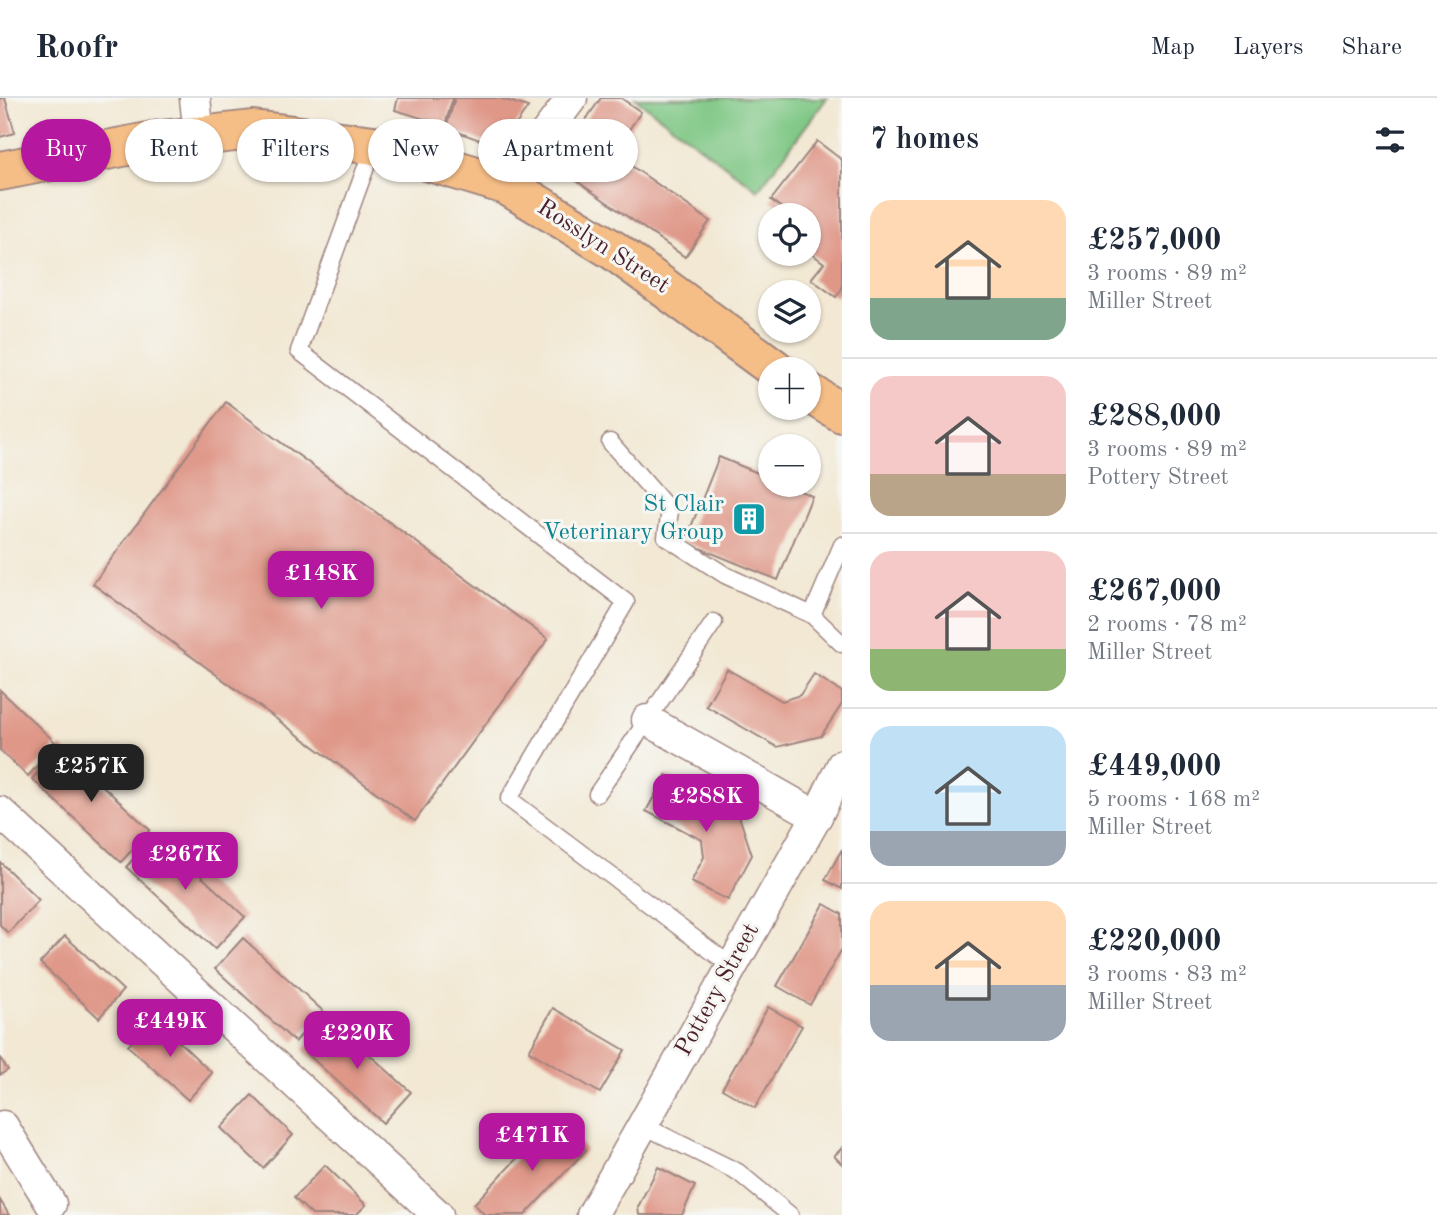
<!DOCTYPE html>
<html lang="en">
<head>
<meta charset="utf-8">
<style>
  :root { --surface:#fff; --page:#f2f2f3; --text:#1f2937; --muted:#747a83; --line:#e0e1e3; --accent:#b5179e }
  body { margin:0; font-family:"Old Standard TT",serif; background:var(--page); color:var(--text); height:100vh; display:flex; flex-direction:column; font-size:26px; white-space:nowrap }
  * { box-sizing:border-box; margin:0 }
  p { font-size:23px; color:var(--muted) }
  .icon { flex:none; width:38px; height:38px; fill:none; stroke:currentColor; stroke-width:2; stroke-linecap:round; stroke-linejoin:round }
  .map { position:relative; flex:1; overflow:hidden }
  .panel { display:flex; flex-direction:column; background:var(--surface); width:595px }
  .panel>* { flex:none }
  .banner { position:absolute; left:21px; top:21px; width:665px; height:63px; display:flex; gap:14px }
  .buttons { position:absolute; left:758px; top:105px; display:grid; gap:14px }
  .buttons a { display:grid; place-items:center; width:63px; height:63px; border-radius:50%; background:var(--surface); box-shadow:0 2px 5px #0004; font-size:35px }
  .price { position:absolute; translate:-50% -60px; padding:0 16px; border-radius:14px; background:var(--accent); color:#fff; font-size:23px; line-height:46px; filter:drop-shadow(0 2px 4px #0008) }
  .price::after { content:''; position:absolute; left:50%; top:42px; width:21px; height:16px; margin-left:-10px; background:inherit; clip-path:polygon(0 0,100% 0,50% 100%) }
  .price.active { background:#222; color:#fff }
  ul { padding:0; list-style:none }
  li { display:flex; align-items:center; gap:21px; height:175px; padding:0 28px }
  li+li { border-top:2px solid var(--line) }
  li span { display:grid; place-items:center; flex:none; width:196px; height:140px; border-radius:21px; color:#555 }
  li>.icon { margin-inline-start:auto }
  span .icon { width:84px; height:84px; fill:#fffc; stroke-width:1 }
  li b { font-size:30px }
  h2 { display:flex; justify-content:space-between; align-items:center; height:84px; padding:0 28px; font-size:30px }
  .pill { padding:0 24px; border-radius:32px; background:var(--surface); box-shadow:0 2px 5px #0004; font-size:24px; line-height:63px }
  .pill.active { background:var(--accent); color:#fff }
  header { display:flex; align-items:center; gap:42px; box-sizing:border-box; height:98px; padding:0 35px; background:var(--surface); border-bottom:2px solid var(--line) }
  header strong { font-size:33px }
  nav { display:flex; gap:38px; margin-inline-start:auto; font-size:24px }
  main { display:flex; flex:1; min-height:0 }
  .map>svg:first-child { display:block }
</style>
</head>
<body>
<header>
<strong>Roofr</strong>
<nav><a>Map</a><a>Layers</a><a>Share</a></nav>
</header>
<main>
<div class="map">
<svg width="842" height="1117" viewBox="0 0 842 1117">
  <rect width="100%" height="100%" fill="#f6f6f2"/>
  <filter id="ink" filterUnits="userSpaceOnUse"><feTurbulence type="fractalNoise" baseFrequency=".0143" numOctaves="2"/><feDisplacementMap in="SourceGraphic" scale="14" xChannelSelector="R" yChannelSelector="G"/><feConvolveMatrix kernelMatrix="1 2 1 2 8 2 1 2 1" color-interpolation-filters="sRGB"/></filter>
  <filter id="wash" filterUnits="userSpaceOnUse"><feTurbulence type="fractalNoise" baseFrequency=".00686" numOctaves="4" result="noise"/><feDisplacementMap in="SourceGraphic" scale="28" xChannelSelector="R" yChannelSelector="G"/><feGaussianBlur stdDeviation="1.57" result="paint"/><feColorMatrix in="noise" values="0 0 0 0 0 0 0 0 0 0 0 0 0 0 0 0 0 1.4 0 .05"/><feComposite in="paint" operator="in"/></filter>
  <g filter="url(#wash)">
    <rect width="100%" height="100%" fill="#f2e8d3"/>
    <path fill="#7dc683" stroke="#647257" stroke-width="2" d="M635,0H827L758,92Z"/>
    <g id="blocks">
      <g fill="#df9788">
        <path d="M0,0H5L15,35L0,39Z"/>
        <path d="M398,0H453L445,27L395,12Z"/>
        <path d="M455,0H499L528,9L504,44L494,47L446,30Z"/>
        <path d="M601,0H621L641,14L613,55L710,123L685,159L554,67Z"/>
        <path d="M817,43L842,62V191L836,199L811,181L824,165L808,153V117H778L783,111L771,102Z"/>
        <path d="M770,128V148L761,141Z"/>
        <path d="M226,304L548,541L415,723L93,486Z"/>
        <path d="M719,359L770,380V387H786L812,398L778,482L685,444Z"/>
        <path d="M727,571L782,603L800,597L814,576L842,594V606L821,638L777,649L706,608Z"/>
        <path d="M0,592L57,646L28,678L0,652Z"/>
        <path d="M61,649L150,732L121,764L32,681Z"/>
        <path d="M666,677L738,715L752,757L728,802L691,784L704,759L702,742L646,713Z"/>
        <path d="M156,736L245,819L215,851L126,769Z"/>
        <path d="M842,751V791L825,782Z"/>
        <path d="M0,764L39,802L8,835L0,827Z"/>
        <path d="M824,806L842,816V851L810,907L777,888Z"/>
        <path d="M65,838L123,892L99,920L40,865Z"/>
        <path d="M243,840L323,913L295,944L215,871Z"/>
        <path d="M768,909L802,928L755,1010L722,991Z"/>
        <path d="M553,910L625,952L600,995L529,953Z"/>
        <path d="M154,920L212,975L188,1002L128,948Z"/>
        <path d="M331,922L411,994L383,1025L303,952Z"/>
        <path d="M0,960L8,972L0,977Z"/>
        <path d="M252,997L293,1037L263,1070L221,1030Z"/>
        <path d="M554,1021L586,1052L525,1117H485L474,1106Z"/>
        <path d="M842,1050V1066L834,1058Z"/>
        <path d="M325,1067L366,1107L356,1117H312L294,1100Z"/>
        <path d="M658,1069L695,1088L682,1117H639L638,1109Z"/>
        <path d="M0,1102L9,1117H0Z"/>
      </g>
    </g>
  </g>
  <g filter="url(#ink)">
    <use href="#blocks" fill-opacity="0" stroke="#9e847f" stroke-width="2"/>
    <g fill="none" stroke-linecap="round" stroke-linejoin="round">
      <g stroke="#9e847f" stroke-width="19">
        <g id="lane">
          <path d="M374,47L299,253L626,504L509,701L730,867"/>
          <path d="M610,344L670,413L666,439L725,477L812,517"/>
          <path d="M842,447L812,517L842,546"/>
          <path d="M597,696L714,524"/>
          <path d="M644,1028L738,1074L790,1117"/>
        </g>
      </g>
      <g stroke="#9e847f" stroke-width="33">
        <g id="street">
          <path d="M195,0L199,38"/>
          <path d="M506,87L572,0"/>
          <path d="M647,622L817,718"/>
          <path d="M0,714L438,1117"/>
          <path d="M0,1029L3,1028L51,1106"/>
          <path d="M592,1117L817,718L842,667"/>
        </g>
      </g>
      <g stroke="#9e847f" stroke-width="42">
        <g id="primary">
          <path d="M0,73L153,43L253,32L374,47L506,87L613,152L775,271"/>
          <path d="M808,294L842,315"/>
        </g>
      </g>
      <use href="#lane" stroke="#fff" stroke-width="16"/>
      <use href="#street" stroke="#fff" stroke-width="30"/>
      <use href="#primary" stroke="#f6be87" stroke-width="38"/>
    </g>
  </g>
  <defs>
    <g id="building-square" transform="scale(1.75)"><rect x="-9" y="-9" width="18" height="18" rx="4" fill="#0f9aa8" stroke="#f6f6f2"/><path d="M-4-6H4V6H1V3H-1V6H-4ZM-2.5-4.3h1.7v1.8h-1.7ZM.8-4.3h1.7v1.8H.8ZM-2.5-1h1.7V.8h-1.7ZM.8-1h1.7V.8H.8Z" fill="#fff"/></g>
  </defs>
  <g fill-rule="evenodd">
    <use href="#building-square" x="749" y="421"/>
  </g>
  <g text-anchor="middle" dominant-baseline="central" stroke-width="6" stroke-linejoin="round" paint-order="stroke">
    <g font-size="24" fill="#4a1f2b" stroke="#f6f6f2">
      <text transform="translate(603 149) rotate(33)">Rosslyn Street</text>
      <text transform="translate(718 892) rotate(-61)">Pottery Street</text>
    </g>
    <g font-size="24" fill="#0d838f" stroke="#f6f6f2" text-anchor="end">
      <text x="724" y="407">St Clair<tspan x="724" dy="28">Veterinary Group</tspan></text>
    </g>
  </g>
</svg>
<div class="buttons">
<a><svg class="icon" aria-label="locate" viewBox="0 0 24 24"><circle cx="12" cy="12" r="6"/><path d="M12 2v4M12 18v4M2 12h4M18 12h4"/></svg></a>
<a><svg class="icon" aria-label="layers" viewBox="0 0 24 24"><path d="M12 4l9 5-9 5-9-5zM3 14l9 5 9-5"/></svg></a>
<a>+</a>
<a>−</a>
</div>
<b class="price" style="left:321px;top:513px">£148K</b>
<b class="price active" style="left:91px;top:706px">£257K</b>
<b class="price" style="left:706px;top:736px">£288K</b>
<b class="price" style="left:185px;top:794px">£267K</b>
<b class="price" style="left:170px;top:961px">£449K</b>
<b class="price" style="left:357px;top:973px">£220K</b>
<b class="price" style="left:532px;top:1075px">£471K</b>
<div class="banner">
<a class="pill active">Buy</a>
<a class="pill">Rent</a>
<a class="pill">Filters</a>
<a class="pill">New</a>
<a class="pill">Apartment</a>
</div>
</div>
<section class="panel">
<h2>7 homes<svg class="icon" aria-label="filters" viewBox="0 0 24 24"><path d="M4 7h16M4 17h16"/><circle cx="9" cy="7" r="2"/><circle cx="15" cy="17" r="2"/></svg></h2>
<ul>
<li><span style="background:linear-gradient(#ffd9b3 70%,#7fa58c 0)"><svg class="icon" aria-label="home" viewBox="0 0 24 24"><path d="M3 11l9-7 9 7M6 9v11h12V9"/></svg></span><div><b>£257,000</b><p>3 rooms · 89 m²</p><p>Miller Street</p></div></li>
<li><span style="background:linear-gradient(#f6c9c9 70%,#b9a48a 0)"><svg class="icon" aria-label="home" viewBox="0 0 24 24"><path d="M3 11l9-7 9 7M6 9v11h12V9"/></svg></span><div><b>£288,000</b><p>3 rooms · 89 m²</p><p>Pottery Street</p></div></li>
<li><span style="background:linear-gradient(#f6c9c9 70%,#8fb573 0)"><svg class="icon" aria-label="home" viewBox="0 0 24 24"><path d="M3 11l9-7 9 7M6 9v11h12V9"/></svg></span><div><b>£267,000</b><p>2 rooms · 78 m²</p><p>Miller Street</p></div></li>
<li><span style="background:linear-gradient(#bfe0f5 75%,#9aa5b1 0)"><svg class="icon" aria-label="home" viewBox="0 0 24 24"><path d="M3 11l9-7 9 7M6 9v11h12V9"/></svg></span><div><b>£449,000</b><p>5 rooms · 168 m²</p><p>Miller Street</p></div></li>
<li><span style="background:linear-gradient(#ffd9b3 60%,#9aa5b1 0)"><svg class="icon" aria-label="home" viewBox="0 0 24 24"><path d="M3 11l9-7 9 7M6 9v11h12V9"/></svg></span><div><b>£220,000</b><p>3 rooms · 83 m²</p><p>Miller Street</p></div></li>
</ul>
</section>
</main>
</body>
</html>
